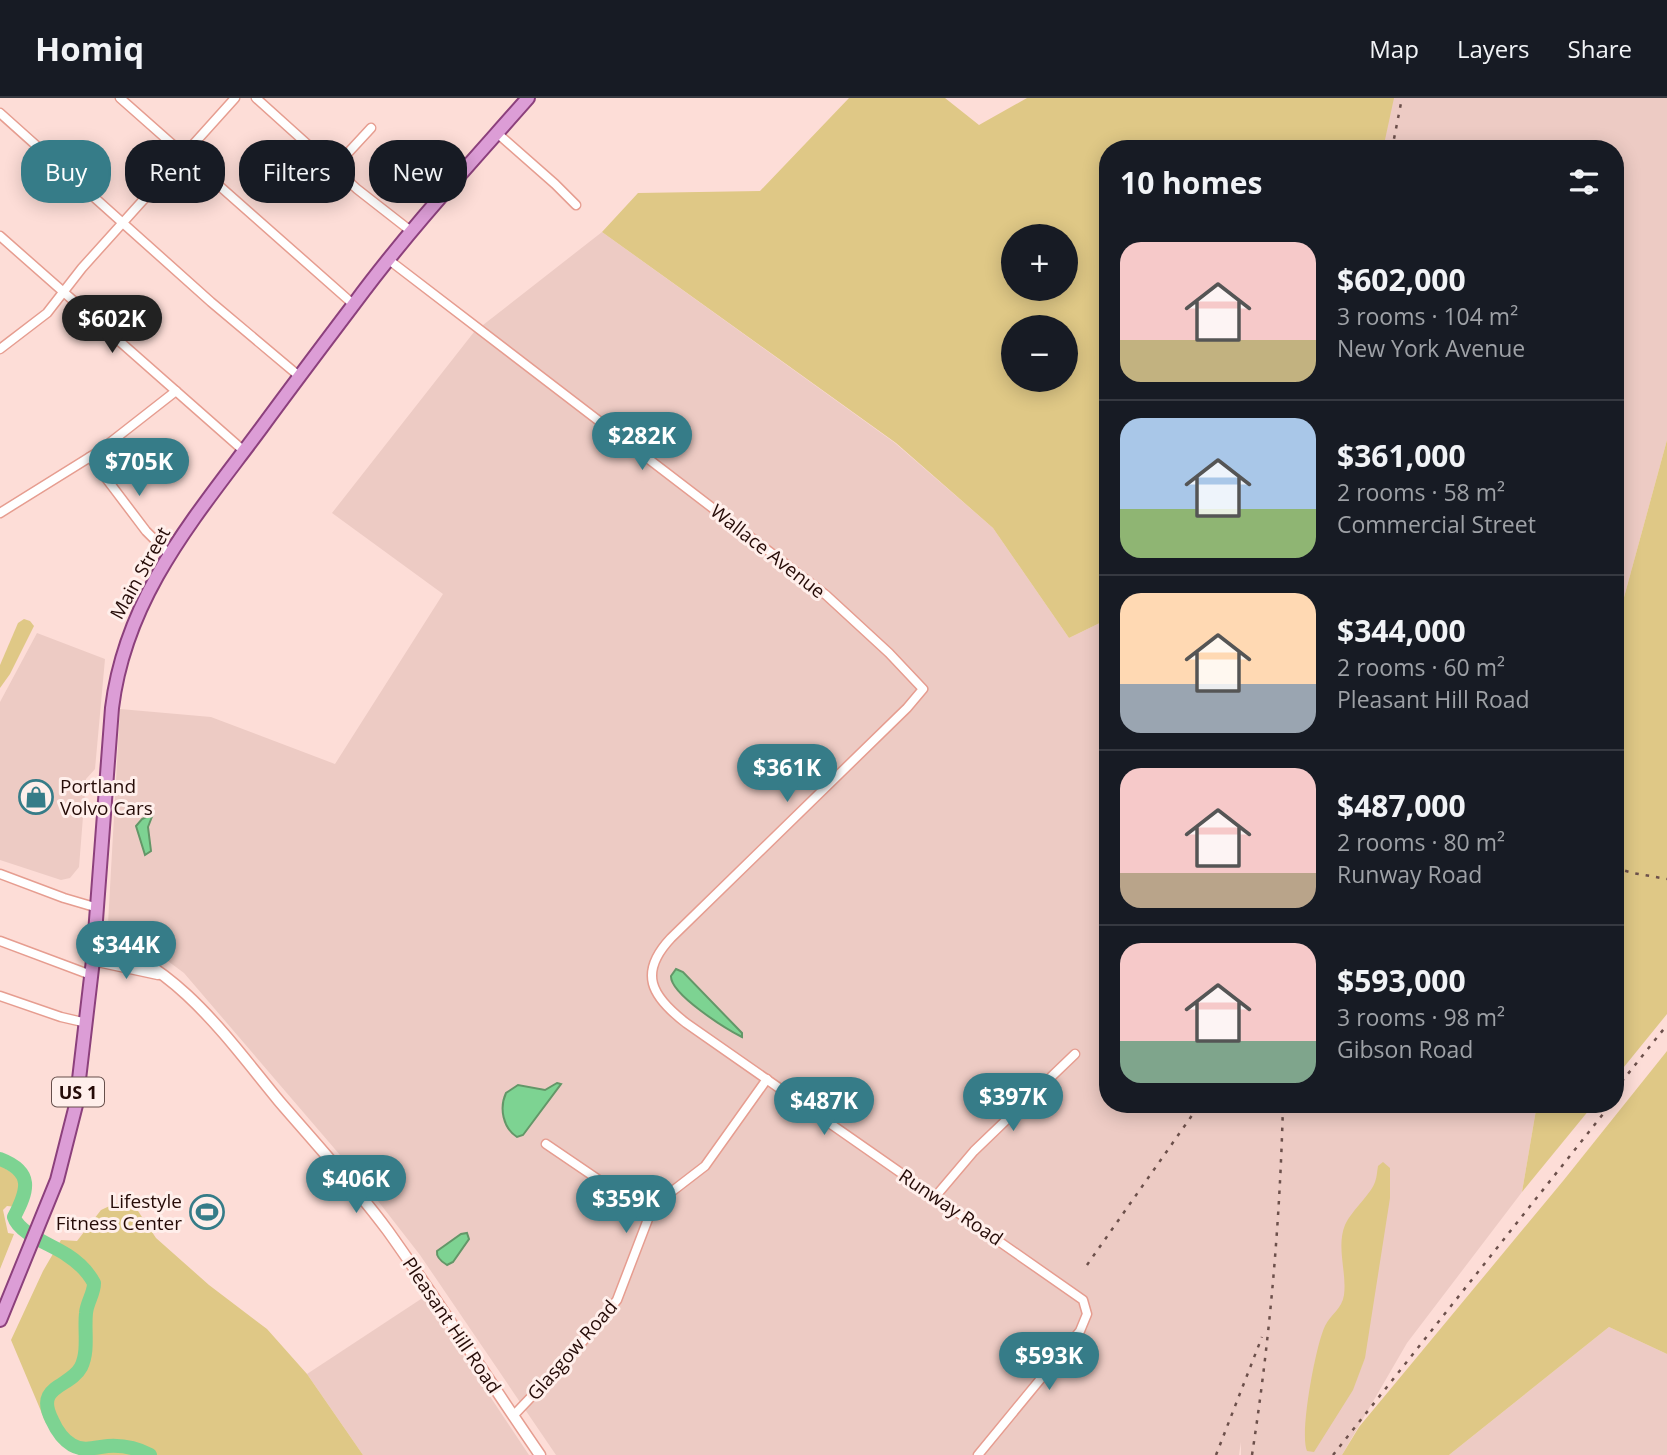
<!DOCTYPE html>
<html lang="en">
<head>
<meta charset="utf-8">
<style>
  :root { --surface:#171b24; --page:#242831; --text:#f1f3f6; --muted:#9ea1a6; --line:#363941; --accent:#367c88 }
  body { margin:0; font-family:"Open Sans",sans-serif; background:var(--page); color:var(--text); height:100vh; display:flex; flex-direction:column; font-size:26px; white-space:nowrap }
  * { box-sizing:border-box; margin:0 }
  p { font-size:23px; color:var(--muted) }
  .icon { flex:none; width:38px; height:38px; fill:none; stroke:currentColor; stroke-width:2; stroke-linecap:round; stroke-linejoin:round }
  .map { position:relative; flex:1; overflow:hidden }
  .details { position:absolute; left:1099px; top:42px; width:525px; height:973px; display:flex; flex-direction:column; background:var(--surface); border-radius:28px; box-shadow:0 4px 18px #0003 }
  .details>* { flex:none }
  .top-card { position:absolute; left:21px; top:42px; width:665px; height:63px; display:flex; gap:14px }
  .buttons { position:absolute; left:1001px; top:126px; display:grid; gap:14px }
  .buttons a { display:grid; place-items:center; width:77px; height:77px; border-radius:50%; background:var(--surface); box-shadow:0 4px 18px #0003; font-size:35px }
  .price { position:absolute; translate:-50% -60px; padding:0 16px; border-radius:24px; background:var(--accent); color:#fff; font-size:23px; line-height:46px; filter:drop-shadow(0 2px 4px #0008) }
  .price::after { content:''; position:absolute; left:50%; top:42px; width:21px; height:16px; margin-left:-10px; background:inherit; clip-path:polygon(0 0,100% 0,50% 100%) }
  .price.active { background:#222; color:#fff }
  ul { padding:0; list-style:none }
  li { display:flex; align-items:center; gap:21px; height:175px; padding:0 21px }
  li+li { border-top:2px solid var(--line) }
  li span { display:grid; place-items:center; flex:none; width:196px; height:140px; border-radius:21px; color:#555 }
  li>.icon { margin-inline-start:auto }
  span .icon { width:84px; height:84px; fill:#fffc; stroke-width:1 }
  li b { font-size:30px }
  h2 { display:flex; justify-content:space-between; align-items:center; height:84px; padding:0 21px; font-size:30px }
  .tag { padding:0 24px; border-radius:28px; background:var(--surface); box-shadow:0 4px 18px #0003; font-size:24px; line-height:63px }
  .tag.active { background:var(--accent); color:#fff }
  header { display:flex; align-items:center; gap:42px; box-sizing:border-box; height:98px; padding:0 35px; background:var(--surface); border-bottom:2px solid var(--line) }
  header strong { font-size:33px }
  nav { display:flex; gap:38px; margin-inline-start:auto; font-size:24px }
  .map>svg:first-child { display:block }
</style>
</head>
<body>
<header>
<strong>Homiq</strong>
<nav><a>Map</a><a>Layers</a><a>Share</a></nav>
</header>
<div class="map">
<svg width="1667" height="1357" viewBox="0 0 1667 1357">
  <rect width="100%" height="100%" fill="#fdddd7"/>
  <g fill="#edcbc4">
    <path d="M1382,0H1667V342L1623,503L1615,547V51H1372Z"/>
    <path d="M602,134L895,345L993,430L1069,540L1108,521V1006H1537L1522,1094L1407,1245L1342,1357H1241V1344L1239,1357H556L420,1157L364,1085L184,875L157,855L113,832L108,826L120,611L211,619L335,666L443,496L332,415L474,234Z"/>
    <path d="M37,535L105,561L95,671L86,681L79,769L70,780L61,782L0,762V604Z"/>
    <path d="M424,1199L529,1357H363L307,1276Z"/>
    <path d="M1609,1229L1667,1256V1357H1449Z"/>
  </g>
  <g fill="#dfc886" fill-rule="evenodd">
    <path d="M849,0H945L979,27L1027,0H1394L1383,51H1108V521L1069,540L993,430L896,345L602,134L638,95L760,93ZM1013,138H1066V191H1013ZM1013,229H1066V282H1013Z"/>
    <path d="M1667,342V916L1615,980V547L1623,503Z"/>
    <path d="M24,521L30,523L34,528L10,576L0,590V567L18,525Z"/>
    <path d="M1667,953V1256L1609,1229L1449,1357H1342L1359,1329L1563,1083Z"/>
    <path d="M1537,1006H1594L1522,1094Z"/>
    <path d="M1383,1064L1390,1070V1100L1365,1260L1353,1292L1314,1354L1307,1353C1299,1336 1316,1246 1325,1228C1331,1216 1342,1211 1344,1197C1347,1174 1336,1149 1345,1127C1352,1112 1371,1096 1375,1084C1377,1079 1377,1073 1378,1068Z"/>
    <path d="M0,1067L18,1079L22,1091L18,1096L17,1109L7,1108L3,1112L8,1135L14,1136L0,1171Z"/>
    <path d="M116,1105L138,1113L156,1140L209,1187L267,1231L307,1276L363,1357H79L58,1344L46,1325L11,1242L43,1173L61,1142L77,1143L101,1112Z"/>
  </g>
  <g fill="#7dd392" stroke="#639768" stroke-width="2">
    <path d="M153,716L148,729L151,753L145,757L136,728L142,721Z"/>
    <path d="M676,871L683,874L742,935V939C726,931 670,896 671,878Z"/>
    <path d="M557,985L561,986L523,1037L517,1039C503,1030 499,1010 506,995L518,987L545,992Z"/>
    <path d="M467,1135L469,1141L453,1164L447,1167C442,1164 436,1159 437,1153L461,1136Z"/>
  </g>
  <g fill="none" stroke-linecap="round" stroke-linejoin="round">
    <path stroke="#7dd392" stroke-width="14" d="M0,1061C34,1074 28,1092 14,1119C19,1136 53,1147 67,1157C78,1164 88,1174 94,1185C94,1196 87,1204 86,1215C84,1232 89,1253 81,1269C70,1290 34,1287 52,1322C56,1331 62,1341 72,1347C84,1354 96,1349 108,1348C123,1347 137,1350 150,1357"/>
    <g stroke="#e69d90" stroke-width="11">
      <g id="minor">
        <path d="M120,0L353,206"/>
        <path d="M256,0L357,91L412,134"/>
        <path d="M0,15L211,204L299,278"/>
        <path d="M497,35L555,86L576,107"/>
        <path d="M334,70L371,30"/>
        <path d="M0,138L244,353"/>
        <path d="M389,162L826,497L889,555L923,591L907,610L671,840C638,875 651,898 686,925L1083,1202L1087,1216L1080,1233L978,1357"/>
        <path d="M0,251L47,215L82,170L235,0"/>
        <path d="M90,359L146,433L170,457"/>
        <path d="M0,415L98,354L176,293"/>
        <path d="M0,776L64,800L98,810"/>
        <path d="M0,843L91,877"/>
        <path d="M0,898L61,919L87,925"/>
        <path d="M546,1046L649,1116"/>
        <path d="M935,1099L974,1053L1075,956"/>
        <path d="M513,1318L574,1254L617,1202L653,1108L705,1068L767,981"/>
      </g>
    </g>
    <g stroke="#e69d90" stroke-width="13">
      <g id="tertiary">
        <path d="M95,842C177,866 227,940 279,1003C316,1046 354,1087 388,1133C440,1206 489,1283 540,1357"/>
        <path d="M93,862L158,876"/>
      </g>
    </g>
    <g stroke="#8c407c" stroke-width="16">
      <path id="primary" d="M0,1222L57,1082L76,1007L93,862L112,610C126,496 197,417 262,329C292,288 323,247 354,206C407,134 469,67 528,0"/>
    </g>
    <use href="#minor" stroke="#fff" stroke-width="8"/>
    <use href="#tertiary" stroke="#fff" stroke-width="10"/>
    <use href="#primary" stroke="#dc9dd6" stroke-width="12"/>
    <g stroke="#6c504b" stroke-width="2.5" stroke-dasharray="3.5 7" stroke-linecap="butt">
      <path d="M1392,51L1402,0"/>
      <path d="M1615,770L1633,775L1667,781"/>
      <path d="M1615,992L1667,927"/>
      <path d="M1087,1167L1200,1006"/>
      <path d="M1216,1357L1262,1239"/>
      <path d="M1252,1357C1270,1240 1280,1124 1283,1006"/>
      <path d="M1333,1357L1611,1006"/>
    </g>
  </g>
  <defs>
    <g id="shop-ring" transform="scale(1.75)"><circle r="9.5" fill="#ffefeb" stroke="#367c88" stroke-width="1.5"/><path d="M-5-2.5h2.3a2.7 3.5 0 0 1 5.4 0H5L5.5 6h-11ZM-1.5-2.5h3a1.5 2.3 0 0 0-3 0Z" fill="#367c88"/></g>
    <g id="stadium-ring" transform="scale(1.75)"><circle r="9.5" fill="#ffefeb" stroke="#367c88" stroke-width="1.5"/><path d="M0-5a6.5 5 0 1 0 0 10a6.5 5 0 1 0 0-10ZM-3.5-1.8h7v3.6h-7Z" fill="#367c88"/></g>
  </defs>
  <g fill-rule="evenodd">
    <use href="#shop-ring" x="36" y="699"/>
    <use href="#stadium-ring" x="207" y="1114"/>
  </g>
  <g text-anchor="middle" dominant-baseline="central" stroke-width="6" stroke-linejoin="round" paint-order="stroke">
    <rect fill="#ffefeb" stroke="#664f4b" stroke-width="2" x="52" y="979.5" width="52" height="29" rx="5"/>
    <g font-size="18" font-weight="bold" fill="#250b07">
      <text x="78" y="994">US 1</text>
    </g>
    <g font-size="19" fill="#250b07" stroke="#ffefeb">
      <text transform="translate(768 453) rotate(38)">Wallace Avenue</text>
      <text transform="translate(140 475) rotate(-61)">Main Street</text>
      <text transform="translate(951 1109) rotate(34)">Runway Road</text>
      <text transform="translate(452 1227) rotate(56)">Pleasant Hill Road</text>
      <text transform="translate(572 1252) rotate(-49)">Glasgow Road</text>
    </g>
    <g font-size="19" fill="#250b07" stroke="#ffefeb" text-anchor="start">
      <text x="60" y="688">Portland<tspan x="60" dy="22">Volvo Cars</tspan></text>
      <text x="182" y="1103" text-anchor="end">Lifestyle<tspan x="182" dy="22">Fitness Center</tspan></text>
    </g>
  </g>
</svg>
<div class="buttons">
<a>+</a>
<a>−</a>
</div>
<b class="price active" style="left:112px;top:257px">$602K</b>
<b class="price" style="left:642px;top:374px">$282K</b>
<b class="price" style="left:139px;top:400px">$705K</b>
<b class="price" style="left:787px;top:706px">$361K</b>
<b class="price" style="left:126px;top:883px">$344K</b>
<b class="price" style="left:1013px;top:1035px">$397K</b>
<b class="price" style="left:824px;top:1039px">$487K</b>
<b class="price" style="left:356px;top:1117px">$406K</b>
<b class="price" style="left:626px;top:1137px">$359K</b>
<b class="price" style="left:1049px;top:1294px">$593K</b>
<div class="top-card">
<a class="tag active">Buy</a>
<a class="tag">Rent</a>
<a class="tag">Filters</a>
<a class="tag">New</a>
</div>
<section class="details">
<h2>10 homes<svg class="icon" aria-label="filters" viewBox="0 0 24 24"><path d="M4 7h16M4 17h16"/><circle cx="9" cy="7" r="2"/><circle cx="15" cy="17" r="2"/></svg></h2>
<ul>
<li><span style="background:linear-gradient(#f6c9c9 70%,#c2b280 0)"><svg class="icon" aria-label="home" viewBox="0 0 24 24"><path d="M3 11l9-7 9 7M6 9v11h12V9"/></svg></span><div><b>$602,000</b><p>3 rooms · 104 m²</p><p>New York Avenue</p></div></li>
<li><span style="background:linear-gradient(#a9c7e8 65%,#8fb573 0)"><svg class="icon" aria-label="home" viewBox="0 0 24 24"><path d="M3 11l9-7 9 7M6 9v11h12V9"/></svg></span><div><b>$361,000</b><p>2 rooms · 58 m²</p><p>Commercial Street</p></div></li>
<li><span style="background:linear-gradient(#ffd9b3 65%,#9aa5b1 0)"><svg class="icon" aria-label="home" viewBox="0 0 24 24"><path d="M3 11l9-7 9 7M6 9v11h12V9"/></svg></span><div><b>$344,000</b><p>2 rooms · 60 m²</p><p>Pleasant Hill Road</p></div></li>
<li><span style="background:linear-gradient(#f6c9c9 75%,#b9a48a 0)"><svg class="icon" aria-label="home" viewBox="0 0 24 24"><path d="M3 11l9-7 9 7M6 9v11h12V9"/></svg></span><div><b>$487,000</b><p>2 rooms · 80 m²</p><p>Runway Road</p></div></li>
<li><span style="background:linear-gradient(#f6c9c9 70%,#7fa58c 0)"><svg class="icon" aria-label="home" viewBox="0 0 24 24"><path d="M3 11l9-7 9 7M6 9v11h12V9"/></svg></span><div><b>$593,000</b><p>3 rooms · 98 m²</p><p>Gibson Road</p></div></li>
</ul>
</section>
</div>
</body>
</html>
